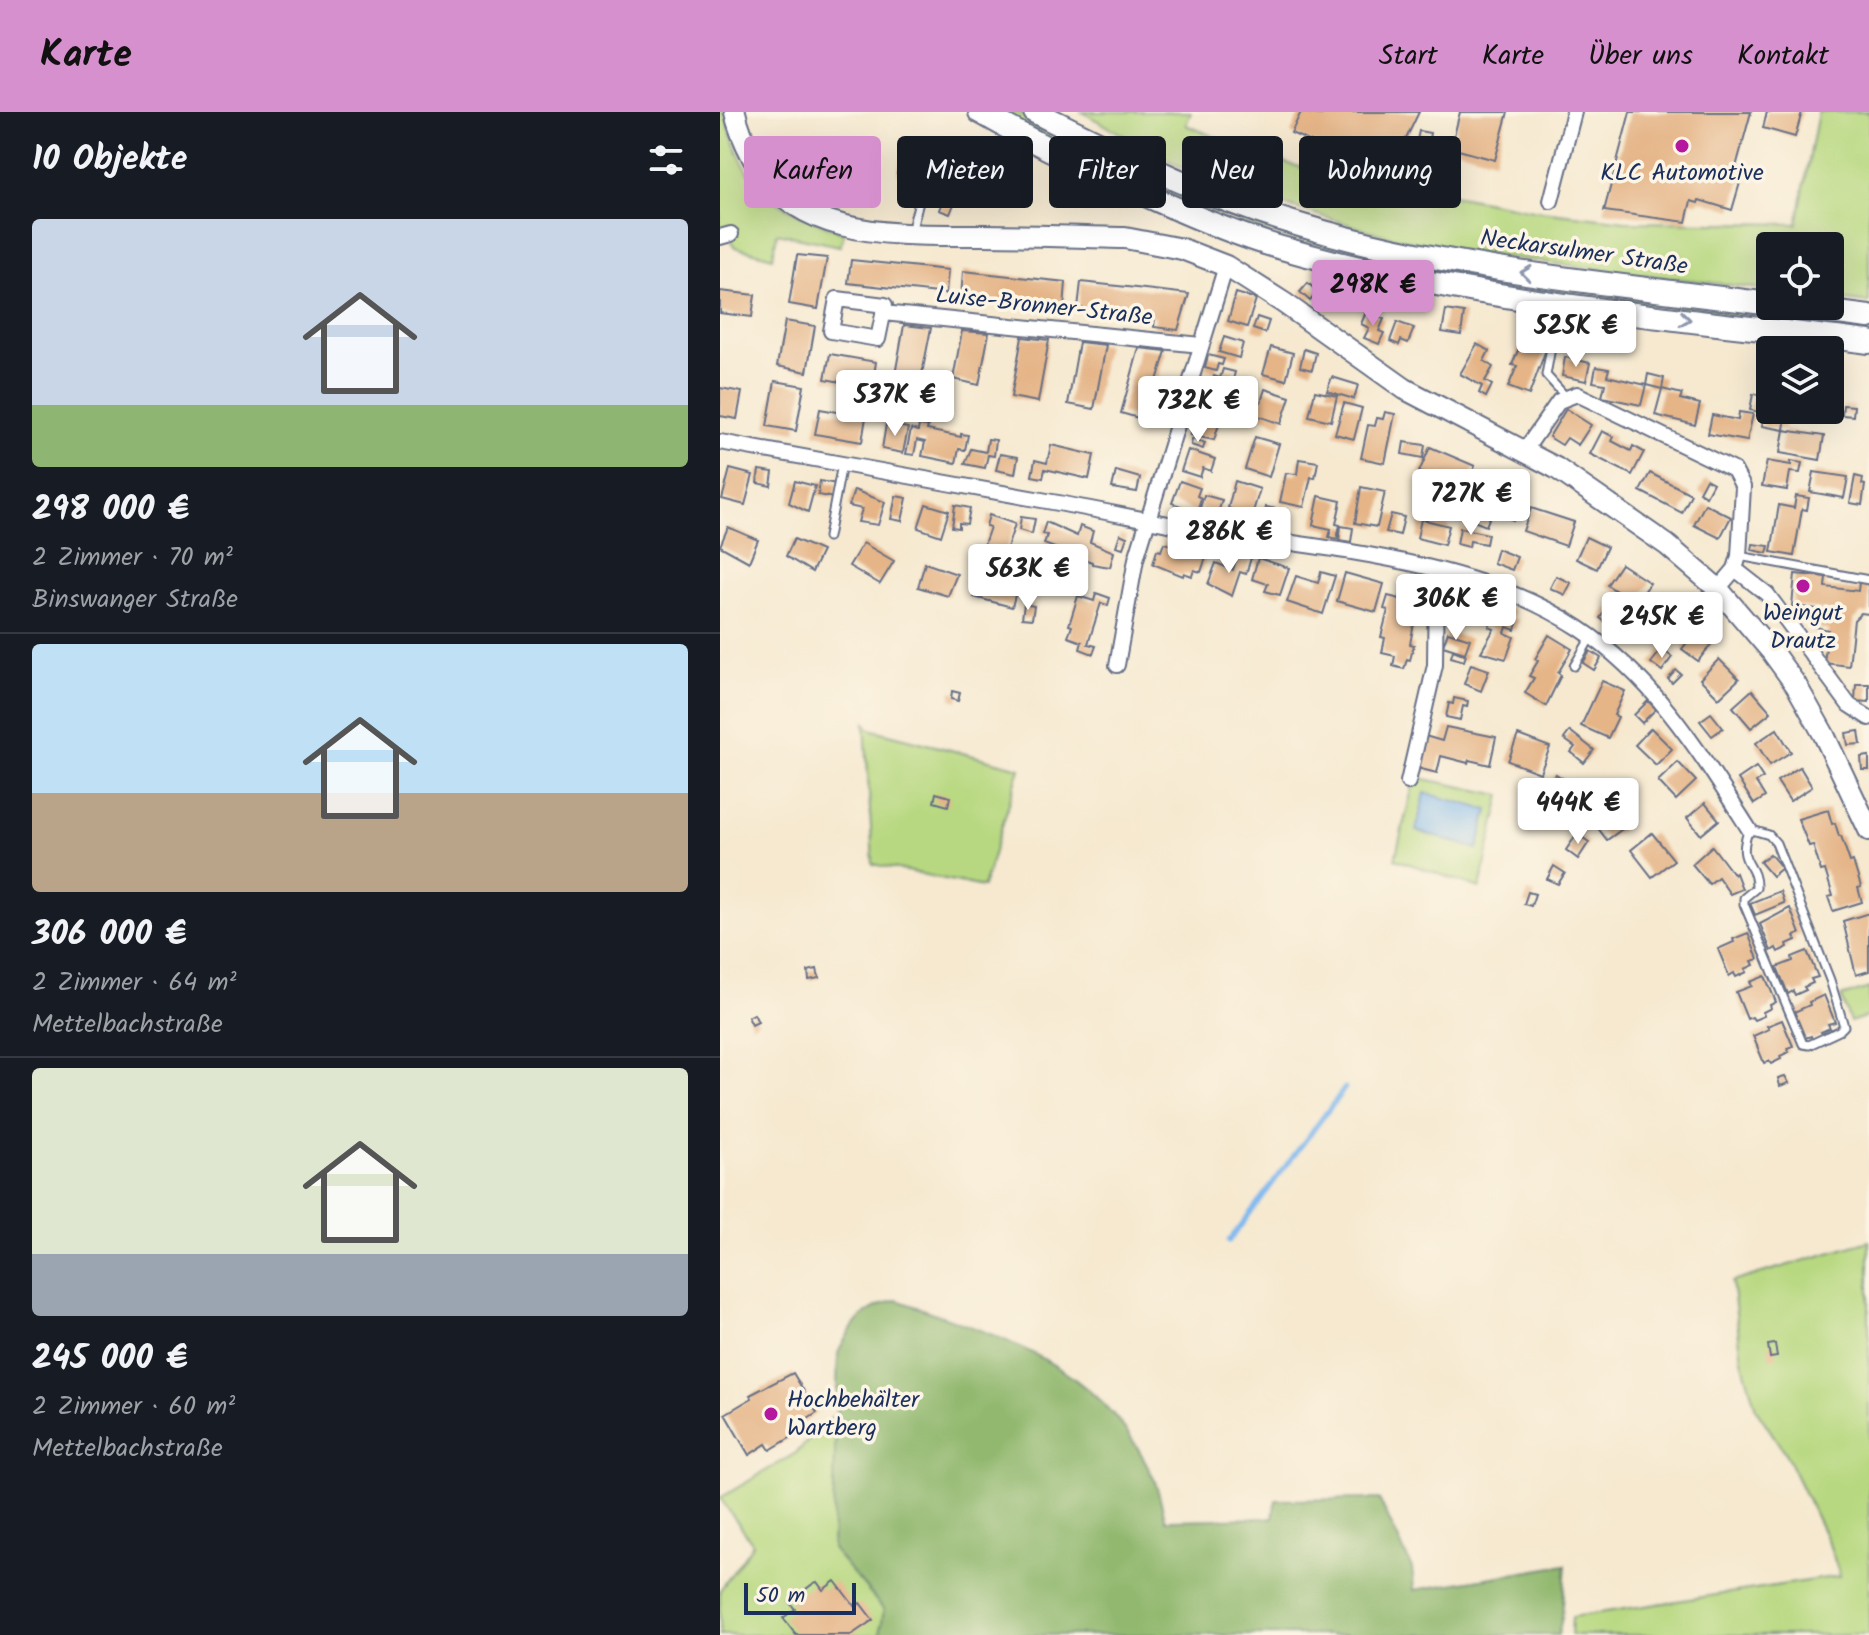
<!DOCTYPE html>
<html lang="de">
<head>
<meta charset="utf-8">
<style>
  :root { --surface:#171b24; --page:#20242c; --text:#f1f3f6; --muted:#9ea1a6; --line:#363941; --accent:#d690ce }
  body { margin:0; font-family:Kalam,sans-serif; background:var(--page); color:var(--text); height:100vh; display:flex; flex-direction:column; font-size:30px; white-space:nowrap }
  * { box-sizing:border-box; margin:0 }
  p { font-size:26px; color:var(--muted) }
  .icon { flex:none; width:44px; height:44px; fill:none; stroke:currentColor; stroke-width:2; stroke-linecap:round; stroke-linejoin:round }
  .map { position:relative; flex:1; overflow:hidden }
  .drawer { display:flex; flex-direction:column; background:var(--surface); width:720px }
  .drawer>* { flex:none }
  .hud { position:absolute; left:24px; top:24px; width:760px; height:72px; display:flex; gap:16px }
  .buttons { position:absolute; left:1036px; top:120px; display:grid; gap:16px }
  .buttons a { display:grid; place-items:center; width:88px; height:88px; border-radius:8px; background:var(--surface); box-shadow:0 8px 32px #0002; font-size:40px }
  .scale { position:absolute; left:24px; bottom:20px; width:112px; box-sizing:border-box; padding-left:8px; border:4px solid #1b2f5e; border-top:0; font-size:22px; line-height:28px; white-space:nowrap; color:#1b2f5e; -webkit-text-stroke:6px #fcf5e5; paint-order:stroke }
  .price { position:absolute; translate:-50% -68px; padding:0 18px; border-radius:8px; background:#fff; color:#222; font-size:26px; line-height:52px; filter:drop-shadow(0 2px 4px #0008) }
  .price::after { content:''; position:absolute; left:50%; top:48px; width:24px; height:18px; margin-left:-12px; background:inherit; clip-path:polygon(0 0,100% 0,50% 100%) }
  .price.selected { background:var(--accent); color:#111 }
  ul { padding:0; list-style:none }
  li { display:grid; align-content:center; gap:16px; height:424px; padding:0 32px }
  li+li { border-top:2px solid var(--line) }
  li span { display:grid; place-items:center; height:248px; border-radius:8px; color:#555 }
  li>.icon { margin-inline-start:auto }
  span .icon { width:144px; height:144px; fill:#fffc; stroke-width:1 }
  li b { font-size:34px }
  h2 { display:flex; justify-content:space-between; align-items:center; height:96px; padding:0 32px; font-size:34px }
  .chip { padding:0 28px; border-radius:8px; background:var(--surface); box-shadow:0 8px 32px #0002; font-size:28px; line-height:72px }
  .chip.selected { background:var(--accent); color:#111 }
  header { display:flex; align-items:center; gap:48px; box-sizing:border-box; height:112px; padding:0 40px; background:var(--accent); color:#111 }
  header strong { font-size:38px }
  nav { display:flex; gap:44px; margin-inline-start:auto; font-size:28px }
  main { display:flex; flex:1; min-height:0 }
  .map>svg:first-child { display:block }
</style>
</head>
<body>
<header>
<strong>Karte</strong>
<nav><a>Start</a><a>Karte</a><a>Über uns</a><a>Kontakt</a></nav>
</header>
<main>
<section class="drawer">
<h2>10 Objekte<svg class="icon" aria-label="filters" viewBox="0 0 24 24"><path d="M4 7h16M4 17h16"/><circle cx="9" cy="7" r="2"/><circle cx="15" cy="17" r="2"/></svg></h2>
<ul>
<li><span style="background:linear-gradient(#c9d6e8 75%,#8fb573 0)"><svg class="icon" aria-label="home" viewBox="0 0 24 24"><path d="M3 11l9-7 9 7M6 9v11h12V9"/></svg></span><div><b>298 000 €</b><p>2 Zimmer · 70 m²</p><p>Binswanger Straße</p></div></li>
<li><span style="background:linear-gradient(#bfe0f5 60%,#b9a48a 0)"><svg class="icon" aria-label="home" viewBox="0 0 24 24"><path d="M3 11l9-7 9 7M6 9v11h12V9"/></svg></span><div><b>306 000 €</b><p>2 Zimmer · 64 m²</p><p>Mettelbachstraße</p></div></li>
<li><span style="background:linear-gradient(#dfe7d0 75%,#9aa5b1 0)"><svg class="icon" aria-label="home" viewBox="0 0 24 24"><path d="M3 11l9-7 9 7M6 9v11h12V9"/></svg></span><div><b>245 000 €</b><p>2 Zimmer · 60 m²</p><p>Mettelbachstraße</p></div></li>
</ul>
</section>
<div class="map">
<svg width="1149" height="1523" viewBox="0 0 1149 1523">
  <rect width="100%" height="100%" fill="#fcf5e5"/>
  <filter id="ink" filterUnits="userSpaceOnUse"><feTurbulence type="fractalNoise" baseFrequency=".0125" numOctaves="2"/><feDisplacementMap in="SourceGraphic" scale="16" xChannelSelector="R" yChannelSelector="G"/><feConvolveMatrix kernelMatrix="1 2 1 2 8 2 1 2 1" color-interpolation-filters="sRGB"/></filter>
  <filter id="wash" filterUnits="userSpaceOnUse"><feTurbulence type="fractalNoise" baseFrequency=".006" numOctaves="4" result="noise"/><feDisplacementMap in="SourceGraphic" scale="32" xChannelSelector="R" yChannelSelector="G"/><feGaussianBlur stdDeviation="1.8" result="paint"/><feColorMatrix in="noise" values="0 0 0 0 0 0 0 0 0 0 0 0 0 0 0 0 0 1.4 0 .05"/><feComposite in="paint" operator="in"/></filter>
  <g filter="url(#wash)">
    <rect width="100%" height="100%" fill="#f6e9d0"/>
    <g fill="#b7d880" stroke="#69846f" stroke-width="2">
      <path d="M0,0H5C13,34 26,68 56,89C75,103 102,111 124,121L120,134L57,121L53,145L15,135L0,114Z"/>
      <path d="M276,0H295L307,5L429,66L879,182L1149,216V222L778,174L636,145L554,123L446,83Z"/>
      <path d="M362,0H471L466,13L539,43L620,67L717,80L813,98L914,110L1077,112L1098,0H1149V191L1110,186V134H1050V178L736,139L664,123L539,85L468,59Z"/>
      <path d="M145,611L150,617L300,656L263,775L153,752Z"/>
      <path d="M695,665L781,683L760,776L675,747Z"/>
      <path d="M1149,876V904L1130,910L1121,885Z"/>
      <path d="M1149,1129V1523H851L852,1505L1120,1464L1109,1432L1065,1341L1036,1297L1022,1248L1012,1170Z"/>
      <path d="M118,1299L112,1437L164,1498L160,1523H0V1478L33,1432L0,1386L76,1341Z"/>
    </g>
    <path fill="#91b86e" stroke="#567466" stroke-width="2" d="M177,1188C285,1227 383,1252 434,1367C439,1380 442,1395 446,1408L553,1406L556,1388L659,1387L692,1456L694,1478L846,1453L842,1505L838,1523H160L164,1497L112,1437L118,1241C133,1210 143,1196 177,1188Z"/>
    <path fill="#7db7ee" stroke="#4c73a6" stroke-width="2" d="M705,681L768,698L758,737L696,719Z"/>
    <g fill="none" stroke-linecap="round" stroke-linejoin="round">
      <path stroke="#7db7ee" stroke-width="5" d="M509,1129L625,976"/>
    </g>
    <g id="blocks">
      <g fill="#e5b588">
        <path d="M581,0L601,3L607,0H699L668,64L571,21Z"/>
        <path d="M740,0H788L775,48L731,36Z"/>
        <path d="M910,0H1031L1016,55L1024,57L1012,98L979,88L978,91L971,89L966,110L884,99Z"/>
        <path d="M1047,0H1082L1075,25L1043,16Z"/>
        <path d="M699,19L710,21L708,32L727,37L725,45L718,43L714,61L691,55Z"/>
        <path d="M184,38L208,45L198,79L185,75L188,65L177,62Z"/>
        <path d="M683,55L690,58L686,69L679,66Z"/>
        <path d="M223,88L234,92L230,102L219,98Z"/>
        <path d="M77,143L107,146L98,197L69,192Z"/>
        <path d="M131,148L228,158L226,182L128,171Z"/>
        <path d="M243,159L346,170L344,196L241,185Z"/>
        <path d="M361,170L407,175L469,182L458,218L434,215L435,204L358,196Z"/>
        <path d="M588,171L598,180L590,189L580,180Z"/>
        <path d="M0,179L35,183L32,205L0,201Z"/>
        <path d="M516,181L536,187L527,215L508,209Z"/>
        <path d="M726,198L744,201L741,223L722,220Z"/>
        <path d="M646,200L664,207L659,219L664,221L659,232L644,226L649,216L641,212Z"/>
        <path d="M537,205L549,209L545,221L533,217Z"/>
        <path d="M65,209L95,214L87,260L57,254Z"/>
        <path d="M677,210L694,216L688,231L681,228L679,233L670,229Z"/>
        <path d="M184,213L211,216L201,267L175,263Z"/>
        <path d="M242,219L269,221L259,273L233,267Z"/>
        <path d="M302,225L329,228L318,290L291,285Z"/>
        <path d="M504,225L523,231L519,246L499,240Z"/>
        <path d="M803,226L827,235L809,283L788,275L797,254L792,253Z"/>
        <path d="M359,230L386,233L374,297L348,292Z"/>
        <path d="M757,232L769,239L764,249L773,255L765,269L772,273L766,285L759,281L762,274L740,262Z"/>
        <path d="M551,235L573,241L566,268L543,262Z"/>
        <path d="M419,236L446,239L425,308L401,301Z"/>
        <path d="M584,237L596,241L592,258L580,255Z"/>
        <path d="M110,242L156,250L152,276L105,267Z"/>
        <path d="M488,243L504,247L502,253L498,252L496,259L485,256Z"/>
        <path d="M845,245L870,251L866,269L842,264Z"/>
        <path d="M876,255L889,257L887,264L926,273L921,293L882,285L885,272L873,270Z"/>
        <path d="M503,257L515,260L507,291L488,285L494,264L500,266Z"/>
        <path d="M928,262L944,266L942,277L962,282L960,287L980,292L975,313L935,303L942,277L926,273Z"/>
        <path d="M612,265L638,273L634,287L607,279Z"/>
        <path d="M55,269L84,274L76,319L47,314Z"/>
        <path d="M0,276L22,280L17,307L0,304Z"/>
        <path d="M545,277L570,285L561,312L536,303L535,307L528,305L534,288L541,290Z"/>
        <path d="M595,279L617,284L611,309L589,304Z"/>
        <path d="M1033,282L1047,284L1044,301L1030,298Z"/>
        <path d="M475,287L494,292L492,300L473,294Z"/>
        <path d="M624,291L642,296L634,327L615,322Z"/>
        <path d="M1123,293L1134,294L1133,304L1122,303Z"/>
        <path d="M100,297L146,305L142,330L95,322Z"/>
        <path d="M846,297L871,313L858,333L847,326L842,333L829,325Z"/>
        <path d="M665,300L675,302L665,351L641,346L648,313L655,314L657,306L663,307Z"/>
        <path d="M1019,300L1033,302L1027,329L988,322L992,303L1018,308Z"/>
        <path d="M1044,301L1066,304L1064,318L1042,314Z"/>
        <path d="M483,304L500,309L494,328L470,323L473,314L479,316Z"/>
        <path d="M166,312L188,316L183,341L162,337Z"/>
        <path d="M199,313L208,314L207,318L241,325V322L248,323L245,338L239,337L236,351L202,344L205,330L197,328L194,343L186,342L191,317L198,319Z"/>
        <path d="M1064,318L1104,324L1100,348L1060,341Z"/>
        <path d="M882,319L894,325L892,329L911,339L913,334L924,340L912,363L870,342Z"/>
        <path d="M535,325L559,332L549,365L525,357Z"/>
        <path d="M268,327L276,328L274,344L268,343L265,356L245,352L251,337L266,340Z"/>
        <path d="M472,327L485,331L483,337L471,333Z"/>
        <path d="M684,330L705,333L703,346L682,342Z"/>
        <path d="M331,333L374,343L369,367L325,357L323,366L312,364L315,348L327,351Z"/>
        <path d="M710,335L755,354L745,379L699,360Z"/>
        <path d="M468,338L495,347L491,359L483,356L480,365L461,359Z"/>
        <path d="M280,342L298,345L295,362L276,358Z"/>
        <path d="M579,347L598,350L595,366L591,365L584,395L560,390L566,361L577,362Z"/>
        <path d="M1047,349L1071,353V349L1082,351L1080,361L1070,360L1067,378L1042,374Z"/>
        <path d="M10,357L33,363L25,393L2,387Z"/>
        <path d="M39,358L53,360L51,374L37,371Z"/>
        <path d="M396,359L420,366L417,380L392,376Z"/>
        <path d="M1094,360L1128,365L1124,386L1090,380Z"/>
        <path d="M930,361L971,382L962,401L920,379Z"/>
        <path d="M1135,364L1143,366L1142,372L1145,373L1142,393L1130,391Z"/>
        <path d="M986,367L993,371L986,384L979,380Z"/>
        <path d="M75,369L95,374L88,400L69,391Z"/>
        <path d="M100,369L117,372L114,386L98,383Z"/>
        <path d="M460,369L480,376L477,384L481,386L477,400L452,391Z"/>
        <path d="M515,369L540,377L532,403L508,396Z"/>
        <path d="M765,373L780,379L766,414L751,408Z"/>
        <path d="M641,375L665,380L657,415L635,411Z"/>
        <path d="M134,378L165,390L158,413L138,410L142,397L129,394Z"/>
        <path d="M484,383L502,388L498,401L480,396Z"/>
        <path d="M176,384L187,386L182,409L171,407Z"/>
        <path d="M599,384L621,389L616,412L620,413L617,427L609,425L611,417L593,413Z"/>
        <path d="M784,384L801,391L793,408L776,401Z"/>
        <path d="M1076,384L1089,386L1087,398L1082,397L1074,444L1051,440L1059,393L1074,396Z"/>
        <path d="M206,392L229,399L221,424L198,416Z"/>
        <path d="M985,392L1011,405L1000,426L974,413Z"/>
        <path d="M235,393L250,396L247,412L239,411V416L232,415Z"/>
        <path d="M546,395L557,397L555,409L544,407Z"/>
        <path d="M811,396L854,410L846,434L803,419Z"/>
        <path d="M671,402L684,405L680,423L666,420Z"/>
        <path d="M269,403L295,412L286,439L264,432L270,415L266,414Z"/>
        <path d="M301,405L315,407L312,422L299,418Z"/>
        <path d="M701,407L729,414L724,433L697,426Z"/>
        <path d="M326,410L357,424L360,414L373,419L370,430L394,440L390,455L372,452V450L324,432L327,423L322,422Z"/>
        <path d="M621,414L633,416L631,430L619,428Z"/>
        <path d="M8,415L38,428L29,450L0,434Z"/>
        <path d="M740,416L768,422L766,432L750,429L749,435L737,432Z"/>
        <path d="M400,422L407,425L403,436L396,434Z"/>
        <path d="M866,425L887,435L877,457L856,447Z"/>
        <path d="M74,427L102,439L92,460L66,444Z"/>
        <path d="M453,430L488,439L481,460L474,458L472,464L464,461L463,464L433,452L437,438L441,439L444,431L452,433Z"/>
        <path d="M143,431L174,449L160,472L129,454Z"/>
        <path d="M1033,432L1049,434L1047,441L1032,438Z"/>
        <path d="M777,437L797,445L792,458L773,451Z"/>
        <path d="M518,442L531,446L526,462L520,460L512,484L488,472L496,451L513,458Z"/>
        <path d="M538,446L569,456L560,483L545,479L548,472L532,467Z"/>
        <path d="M205,451L237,462L228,484L198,475Z"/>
        <path d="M901,452L930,471L916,492L887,473Z"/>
        <path d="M601,460L615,464L603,502L567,490L576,464L598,471Z"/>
        <path d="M625,461L664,472L656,500L617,489Z"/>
        <path d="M265,462L294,471L292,478L296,479L292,495L254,485L258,472L262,473Z"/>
        <path d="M1075,462L1106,465L1105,475L1138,479L1139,470L1149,472V502L1141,501L1134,508L1129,554L1104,551L1108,518L1092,514L1093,502L1106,504L1107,498L1072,494Z"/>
        <path d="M836,464L851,471L845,483L830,476Z"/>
        <path d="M682,476L693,479L690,489L698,491L690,532L694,533L690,548L687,547L684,557L673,554L675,544L662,541L665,526L661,525L668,498L664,497L668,484L680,487Z"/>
        <path d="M376,481L390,486L388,493L381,491L368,532L376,534L373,542L360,537L362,530L348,525L352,514L349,513L358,484L374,489Z"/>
        <path d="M942,482L966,498L952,519L928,503Z"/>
        <path d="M767,488L794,499L792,506L798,508L795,518L787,515L785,521L794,525L786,547L761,540L774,517L769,515L773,504L762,500Z"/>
        <path d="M304,492L314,494L312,507L302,506Z"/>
        <path d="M888,495L899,503L891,514L880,506Z"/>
        <path d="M910,510L916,515L908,526L902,522Z"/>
        <path d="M976,519L992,531L978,549L962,537Z"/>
        <path d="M728,520L750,527L745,541L723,534Z"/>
        <path d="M829,523L852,537L838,561L841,563L826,594L805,581L814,566L809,564L818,549L815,547Z"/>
        <path d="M942,537L952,545L942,559L931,551Z"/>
        <path d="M733,538L746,543L744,549L731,545Z"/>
        <path d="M870,539L881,546L874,558L863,551Z"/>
        <path d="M999,547L1019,567L999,586L980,567Z"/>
        <path d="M751,552L769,558L761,579L744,572Z"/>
        <path d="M956,558L961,562L952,571L948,567Z"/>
        <path d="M882,569L905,579L894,603L898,605L888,626L861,614Z"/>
        <path d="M1136,572H1149V590L1135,589Z"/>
        <path d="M1032,578L1051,600L1031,616L1013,595Z"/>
        <path d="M232,579L240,581L238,589L231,587Z"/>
        <path d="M734,586L748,589L747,595L743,594L740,608L726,605L729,591L733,592Z"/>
        <path d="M928,589L936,597L922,611L914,603Z"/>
        <path d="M991,601L1003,616L992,624L980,609Z"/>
        <path d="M726,615L776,625L770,653L749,648L748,651L721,644L717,661L697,656L705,624L722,629Z"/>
        <path d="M931,616L952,637L936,653L915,633Z"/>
        <path d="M1057,617L1071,640L1050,653L1036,631Z"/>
        <path d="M850,619L874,638L864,651L851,640L855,635L844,627Z"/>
        <path d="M1139,619L1141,632L1128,633L1126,621Z"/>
        <path d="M798,623L830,635L820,661L788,649Z"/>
        <path d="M1149,644V658H1142L1141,645Z"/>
        <path d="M958,650L976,669L956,688L938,669Z"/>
        <path d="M1036,655L1043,666L1036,670L1045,685L1034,692L1018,667Z"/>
        <path d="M1080,655L1092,675L1070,689L1057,669Z"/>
        <path d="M836,662L857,676L841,699L820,685Z"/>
        <path d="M216,681L230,685L228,694L214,690Z"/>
        <path d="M890,687L909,712L887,728L868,703Z"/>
        <path d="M985,691L999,708L981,723L967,706Z"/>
        <path d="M1108,698L1112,712L1115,711L1119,724H1121L1130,750L1133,749L1141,775L1138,776L1142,790L1113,799L1108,785L1113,784L1105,758L1101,759L1093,733L1089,734L1078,707Z"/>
        <path d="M932,721L954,748L932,765L911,738Z"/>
        <path d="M857,722L869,730L858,747L846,738Z"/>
        <path d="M992,734L1014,763L1016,761L1022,777L1010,782L998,765L989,772L972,752Z"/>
        <path d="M1050,742L1062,756L1052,764L1040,750Z"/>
        <path d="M834,754L845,761L838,772L827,767Z"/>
        <path d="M1060,779L1064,791L1035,803L1030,791Z"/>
        <path d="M808,780L815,782L811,794L804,792Z"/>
        <path d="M1070,796L1080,822L1074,824L1076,828L1067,832L1068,835L1058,840L1056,836L1051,839L1040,812Z"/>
        <path d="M1149,801V859L1136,863L1123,809Z"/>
        <path d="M1028,821L1038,847L1032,849L1034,853L1025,857L1027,860L1016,865L1014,861L1009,864L998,837L1014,830L1013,827Z"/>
        <path d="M1087,839L1098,865L1091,867L1093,871L1084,875L1086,878L1075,883L1073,879L1068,882L1057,855L1073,849L1072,845Z"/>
        <path d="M97,857L99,866L89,868L88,859Z"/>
        <path d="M1045,864L1056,890L1050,893L1051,896L1043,900L1044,904L1034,908L1032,905L1027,907L1016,880L1032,874L1030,870Z"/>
        <path d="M1104,883L1115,910L1108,912L1110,916L1101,920L1103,923L1092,928L1091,924L1085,926L1074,900L1090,893L1089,890Z"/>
        <path d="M34,902L38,910L32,913L28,905Z"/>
        <path d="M1062,908L1073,934L1067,936L1069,940L1060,944L1061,947L1051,952L1049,949L1044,951L1033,924L1049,917L1047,914Z"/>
        <path d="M1065,964L1069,971L1060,974L1058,966Z"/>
        <path d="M1055,1232L1057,1245L1050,1246L1048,1233Z"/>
        <path d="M73,1261L97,1301L80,1312L83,1318L50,1338L46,1332L29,1343L5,1302L32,1286L30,1283Z"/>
        <path d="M115,1469L135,1495L140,1491L153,1508L131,1523H76L63,1506L75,1497L69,1490L94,1471L97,1470L103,1478Z"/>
      </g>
    </g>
  </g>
  <g filter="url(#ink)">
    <use href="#blocks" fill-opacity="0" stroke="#687086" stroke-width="2"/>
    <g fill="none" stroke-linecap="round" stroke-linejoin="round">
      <g stroke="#687086" stroke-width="11">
        <g id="lane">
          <path d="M191,120L208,56"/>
          <path d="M808,216L832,230L826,263L846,285"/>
          <path d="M108,425L122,352"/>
          <path d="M1019,444L1149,468"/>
          <path d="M854,554L871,525"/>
          <path d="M1029,717L1049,723L1056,731L1110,868L1124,914L1119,919L1089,933L1083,932L1024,792V786L1036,776C1037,749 1015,753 1029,717Z"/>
        </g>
      </g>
      <g stroke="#687086" stroke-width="18">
        <g id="street">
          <path d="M831,89L854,0"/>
          <path d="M0,125L11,122"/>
          <path d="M117,187L165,193L158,227L111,219Z"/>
          <path d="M163,201L481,233"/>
          <path d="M0,330C109,350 218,369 327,389C378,398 430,409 481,418C603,437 754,447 859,516C935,566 981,642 1029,717"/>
          <path d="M805,338L839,289L857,282L1014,358L1023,375L1019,444L1015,457L998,477"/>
          <path d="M1015,457L1047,482L1129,593L1149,606"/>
          <path d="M397,553L416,447L506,154"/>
          <path d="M688,670L715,553L716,458"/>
        </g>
      </g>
      <g stroke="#687086" stroke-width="24">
        <path id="secondary" d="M15,0C18,16 25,31 33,46C76,131 183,122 264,123C311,123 358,125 405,126L462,137L506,154L564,191L685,277L836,356L947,433L998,477L1052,540L1076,573L1104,623L1149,718"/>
      </g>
      <g stroke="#687086" stroke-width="26">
        <g id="primary">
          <path d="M260,0C318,33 378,62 439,89C477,106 517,123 558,135C749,190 951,205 1149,230"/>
          <path d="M315,0C404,44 486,86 583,114C734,159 894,172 1050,192"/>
          <path d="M1064,194L1149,205"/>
        </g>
      </g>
      <use href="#lane" stroke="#fff" stroke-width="7"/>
      <use href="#street" stroke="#fff" stroke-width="14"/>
      <use href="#secondary" stroke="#fff" stroke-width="20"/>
      <use href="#primary" stroke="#fff" stroke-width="22"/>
    </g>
    <defs><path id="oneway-chevron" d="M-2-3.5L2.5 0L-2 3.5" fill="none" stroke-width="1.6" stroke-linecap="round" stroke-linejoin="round" transform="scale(2)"/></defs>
    <g stroke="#8d97ae">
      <use href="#oneway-chevron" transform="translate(806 161) rotate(-173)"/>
      <use href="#oneway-chevron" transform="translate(965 207) rotate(7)"/>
    </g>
  </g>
  <g fill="#b5179e" stroke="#fcf5e5" stroke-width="3">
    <circle cx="962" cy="34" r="8"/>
    <circle cx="1083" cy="474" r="8"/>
    <circle cx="51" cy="1302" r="8"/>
  </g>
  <g text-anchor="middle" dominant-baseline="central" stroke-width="7" stroke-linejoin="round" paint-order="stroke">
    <g font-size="24" fill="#1b2f5e" stroke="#fcf5e5">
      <text x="962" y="61">KLC Automotive</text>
      <text x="1083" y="501">Weingut<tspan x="1083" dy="28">Drautz</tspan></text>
      <text x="67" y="1288" text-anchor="start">Hochbehälter<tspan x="67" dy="28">Wartberg</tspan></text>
    </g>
    <g font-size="24" fill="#1b2f5e" stroke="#fcf5e5">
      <text transform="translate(864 141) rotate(8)">Neckarsulmer Straße</text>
      <text transform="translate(324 195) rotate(6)">Luise-Bronner-Straße</text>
    </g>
  </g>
</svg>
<div class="buttons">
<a><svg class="icon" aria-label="locate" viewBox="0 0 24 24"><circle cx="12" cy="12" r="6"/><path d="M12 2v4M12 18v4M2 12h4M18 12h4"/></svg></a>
<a><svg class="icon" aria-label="layers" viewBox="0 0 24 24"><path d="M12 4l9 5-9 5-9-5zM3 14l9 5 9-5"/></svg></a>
</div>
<div class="scale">50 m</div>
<b class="price selected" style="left:653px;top:216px">298K €</b>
<b class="price" style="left:856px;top:257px">525K €</b>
<b class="price" style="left:175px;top:326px">537K €</b>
<b class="price" style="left:478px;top:332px">732K €</b>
<b class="price" style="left:751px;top:425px">727K €</b>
<b class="price" style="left:509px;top:463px">286K €</b>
<b class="price" style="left:308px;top:500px">563K €</b>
<b class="price" style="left:736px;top:530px">306K €</b>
<b class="price" style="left:942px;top:548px">245K €</b>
<b class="price" style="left:858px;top:734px">444K €</b>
<div class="hud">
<a class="chip selected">Kaufen</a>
<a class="chip">Mieten</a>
<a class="chip">Filter</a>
<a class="chip">Neu</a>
<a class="chip">Wohnung</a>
</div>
</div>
</main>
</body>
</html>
